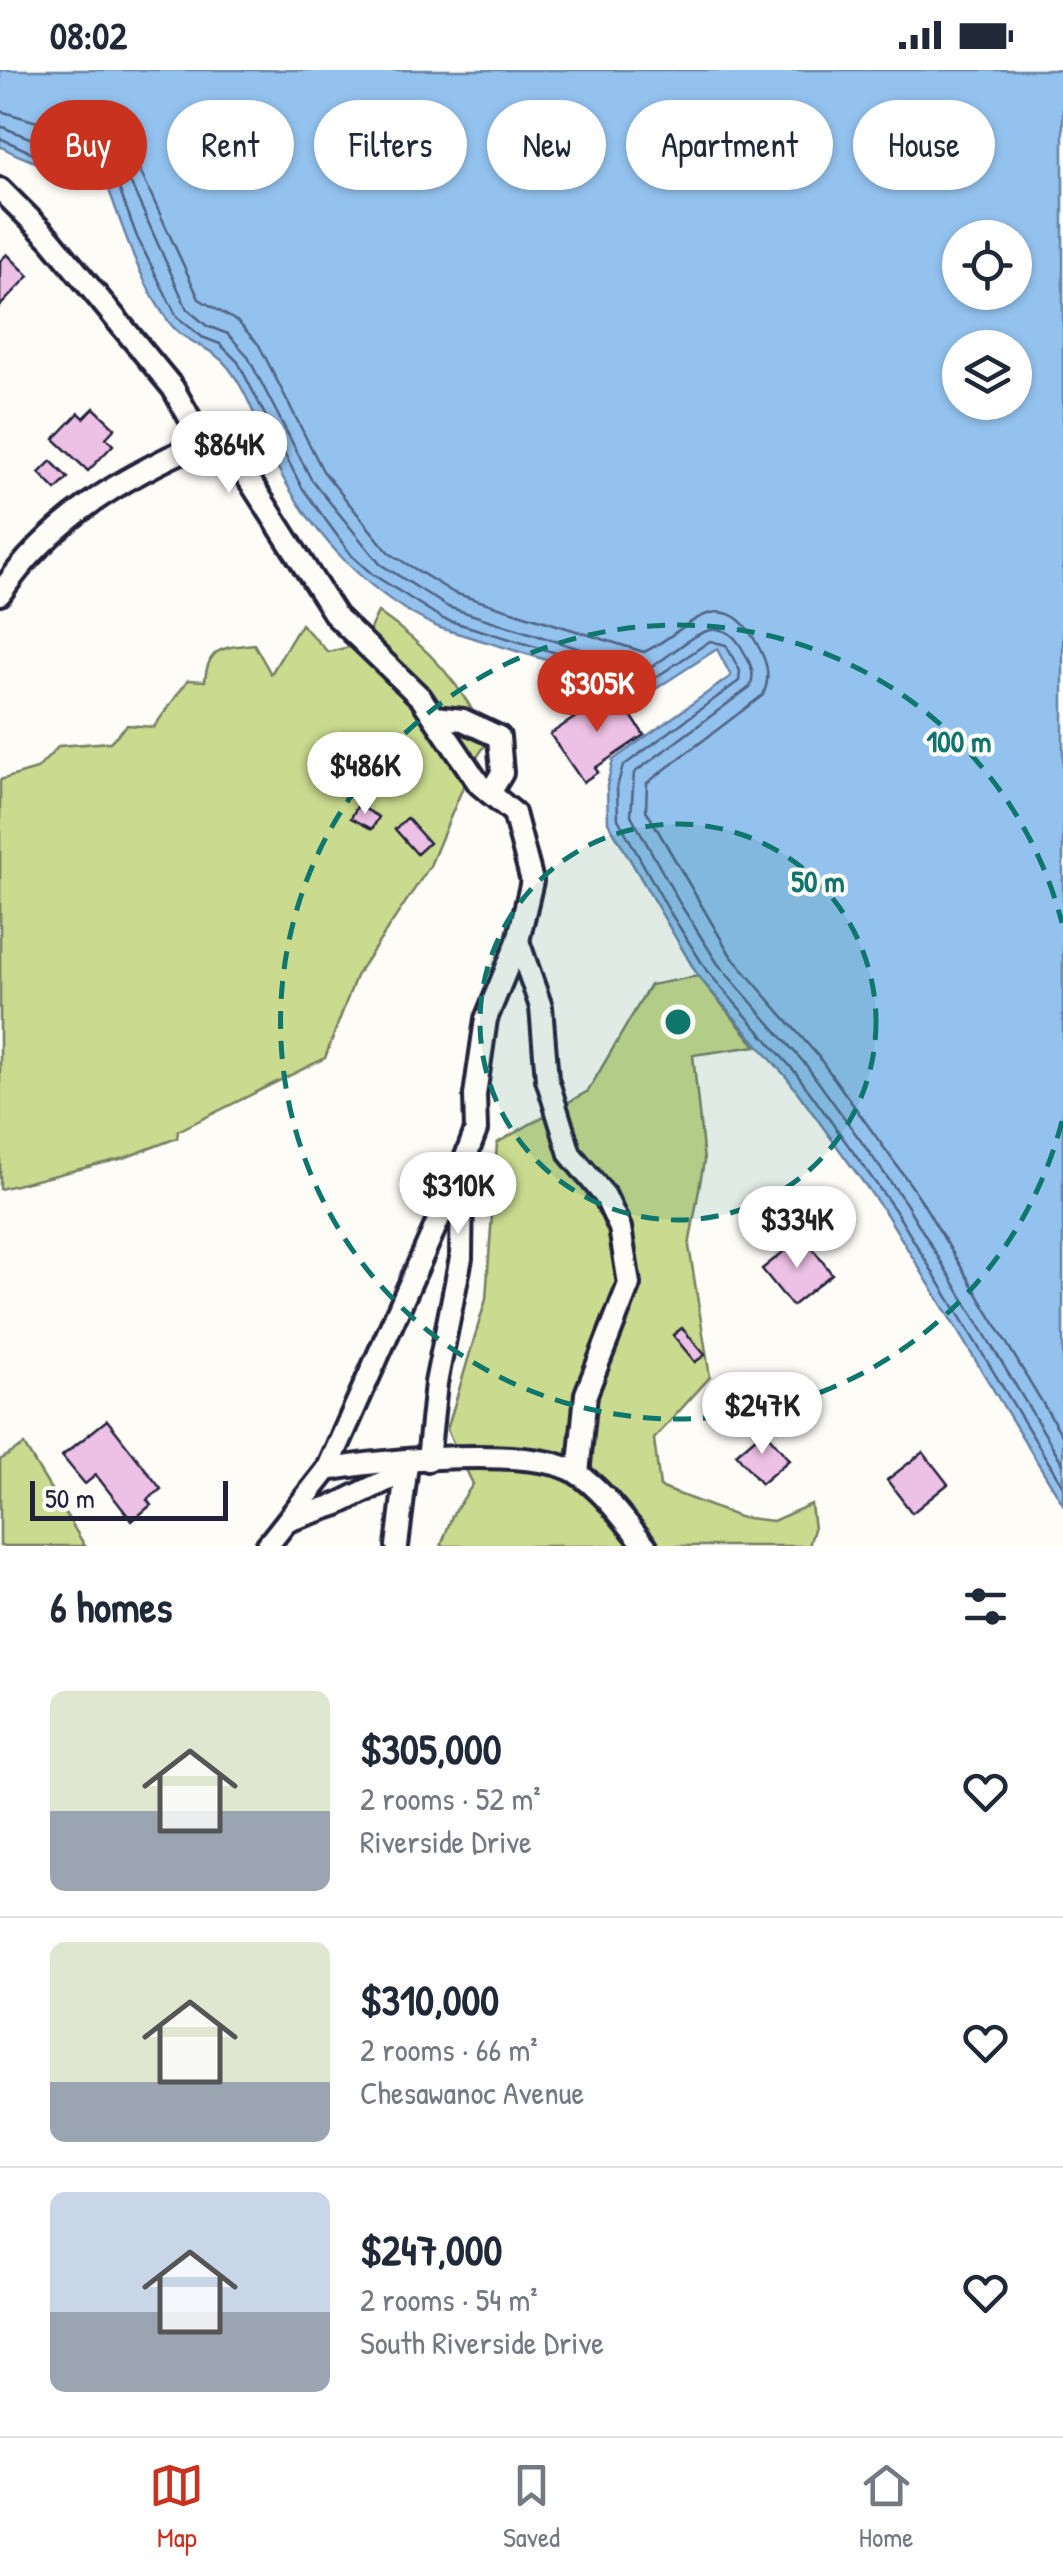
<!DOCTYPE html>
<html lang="en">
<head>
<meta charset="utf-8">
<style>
  :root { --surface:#fff; --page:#f2f2f3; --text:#1f2937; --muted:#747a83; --line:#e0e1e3; --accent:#c8321e }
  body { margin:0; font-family:"Patrick Hand",sans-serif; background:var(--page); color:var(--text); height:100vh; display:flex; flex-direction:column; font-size:38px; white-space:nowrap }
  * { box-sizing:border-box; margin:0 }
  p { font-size:32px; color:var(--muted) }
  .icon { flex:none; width:55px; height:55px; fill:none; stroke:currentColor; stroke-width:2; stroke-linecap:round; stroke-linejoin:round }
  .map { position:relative; height:1476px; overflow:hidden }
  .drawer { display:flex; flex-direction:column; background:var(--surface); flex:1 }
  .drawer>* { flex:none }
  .guide { position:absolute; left:30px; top:30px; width:1005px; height:90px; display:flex; gap:20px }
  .controls { position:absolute; left:942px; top:150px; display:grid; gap:20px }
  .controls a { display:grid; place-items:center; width:90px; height:90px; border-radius:50%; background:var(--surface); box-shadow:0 2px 8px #0004; font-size:50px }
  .scale { position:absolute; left:30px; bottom:25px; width:198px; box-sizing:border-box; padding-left:10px; border:5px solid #22223b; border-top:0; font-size:28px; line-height:35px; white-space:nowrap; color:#22223b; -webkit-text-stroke:8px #fdfcf7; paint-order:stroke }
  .price { position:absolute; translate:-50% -85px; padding:0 22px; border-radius:35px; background:#fff; color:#222; font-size:32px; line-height:65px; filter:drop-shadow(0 2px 5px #0008) }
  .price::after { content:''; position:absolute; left:50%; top:60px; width:30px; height:22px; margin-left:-15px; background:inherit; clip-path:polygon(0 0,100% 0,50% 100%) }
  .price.active { background:var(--accent); color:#fff }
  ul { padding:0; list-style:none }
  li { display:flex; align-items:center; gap:30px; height:250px; padding:0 50px }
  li+li { border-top:2px solid var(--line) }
  li span { display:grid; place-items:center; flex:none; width:280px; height:200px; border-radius:15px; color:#555 }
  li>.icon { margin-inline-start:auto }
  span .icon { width:120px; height:120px; fill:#fffc; stroke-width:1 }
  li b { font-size:42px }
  h2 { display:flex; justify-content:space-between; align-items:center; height:120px; padding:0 50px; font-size:42px }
  .tag { padding:0 35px; border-radius:45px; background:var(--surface); box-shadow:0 2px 8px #0004; font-size:35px; line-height:90px }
  .tag.active { background:var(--accent); color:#fff }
  .status { display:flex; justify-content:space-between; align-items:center; height:70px; padding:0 50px; background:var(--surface); direction:ltr }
  .status svg { height:28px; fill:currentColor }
  .tabs { display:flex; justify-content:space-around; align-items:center; height:140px; border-top:2px solid var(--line); background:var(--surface); font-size:28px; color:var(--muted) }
  .tabs a { display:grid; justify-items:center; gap:5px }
  .tabs .active { color:var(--accent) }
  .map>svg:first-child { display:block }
</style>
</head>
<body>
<div class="status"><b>08:02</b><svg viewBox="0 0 49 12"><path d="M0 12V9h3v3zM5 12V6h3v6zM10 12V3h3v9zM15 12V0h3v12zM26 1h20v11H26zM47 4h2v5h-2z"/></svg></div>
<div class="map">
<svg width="1063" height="1476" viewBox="0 0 1063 1476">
  <rect width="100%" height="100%" fill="#fdfcf7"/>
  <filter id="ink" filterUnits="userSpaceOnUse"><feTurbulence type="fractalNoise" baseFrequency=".01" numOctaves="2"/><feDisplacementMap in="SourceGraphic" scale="20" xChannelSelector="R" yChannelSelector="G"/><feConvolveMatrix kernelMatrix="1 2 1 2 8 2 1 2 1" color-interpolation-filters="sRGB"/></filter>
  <g filter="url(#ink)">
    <g fill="#cada8e" stroke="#767e64" stroke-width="2.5">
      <path d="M378,542C428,577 463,614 488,671L473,693L430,796L356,906L325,988L178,1061L177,1068L124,1088L0,1119V710L37,699L59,676L110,672L127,655L154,657L188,610L205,611C208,576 223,578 254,574L271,604L301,554L328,582L363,574Z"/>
      <path d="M698,906L756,976L693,985L704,1091L689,1176L710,1307L654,1369L660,1417L739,1447L773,1451L811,1434L814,1459L809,1476H441L452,1446L473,1414L447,1360L486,1229L497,1073L588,1021L650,915Z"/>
      <path d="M24,1375L85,1476H0V1390Z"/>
    </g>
    <path fill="#93c2ee" stroke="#6682a6" stroke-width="2.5" fill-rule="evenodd" d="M0,0H1063V1434L887,1145L788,1009L698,906L608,752L607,716L613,690L731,606L717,579L643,627L620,612L440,558C368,526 311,463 275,393C260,362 250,325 228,297C212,276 185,274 169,252C141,215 125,163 109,120C74,99 35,97 0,76ZM960,168H1015V222H960ZM960,278H1015V332H960Z"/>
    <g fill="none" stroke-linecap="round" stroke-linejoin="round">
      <g stroke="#4f6283" stroke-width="2.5">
        <path d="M0,41L98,70L138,96L199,229L238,252L259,275L323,401L389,483L454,523L644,582C684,564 721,508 756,572C766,590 772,604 763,625L647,713L646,740L731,886L818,986L918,1125L1063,1367"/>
        <path d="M0,56L37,71L93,84L127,105L187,239L207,256L228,264L247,285L311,409L380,494L448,537L646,600C678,585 716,530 743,580C750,593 756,602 750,617L634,703L631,745L679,832L718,894L806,995L905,1132L1063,1394"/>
        <path d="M0,68L32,83L88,96L117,113L137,167L177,247L202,267L220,274L238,292L301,416L352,486L372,504L443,549L623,603L646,614L710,571L726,575L740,601L739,611L623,696L617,717L618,749L668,839L707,901L796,1003L895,1140L1063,1416"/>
      </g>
    </g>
    <g fill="#edc0e5" stroke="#22223b" stroke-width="2.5">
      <path d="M7,184L29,206L0,236V191Z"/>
      <path d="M94,338L115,358L106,368L113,375L88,401L54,369L79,343L84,348Z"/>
      <path d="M51,391L68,408L56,420L39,403Z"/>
      <path d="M615,621L644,665L595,698L598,702L583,712L550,664Z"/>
      <path d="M358,735L379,747L372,759L351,748Z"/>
      <path d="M407,748L429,773L417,784L395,759Z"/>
      <path d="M803,1166L832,1204L792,1236L762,1199Z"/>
      <path d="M682,1258L705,1285L695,1292L673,1265Z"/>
      <path d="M107,1350L161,1419L147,1430L151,1435L132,1451L96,1405L85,1414L62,1386Z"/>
      <path d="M764,1360L789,1390L761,1414L736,1384Z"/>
      <path d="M923,1382L948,1414L912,1443L887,1410Z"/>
    </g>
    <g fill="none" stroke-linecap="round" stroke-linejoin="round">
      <g stroke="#22223b" stroke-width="28">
        <g id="street">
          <path d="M0,119L50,169L173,318L203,372L239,394L336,546L421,628L479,714L514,743L532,811L518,871L486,949L475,1025L476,1060L462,1097L327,1400L267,1476"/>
          <path d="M0,524C50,450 123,407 203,372"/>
          <path d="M434,647L463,650L499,667L502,703L490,723"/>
          <path d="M518,871L541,937L547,1009L570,1084L605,1126L620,1158L629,1214L586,1324L578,1404"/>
          <path d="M428,1390L436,1313L461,1188L462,1109"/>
          <path d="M327,1400C378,1390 535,1375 577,1403C604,1421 625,1452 646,1476"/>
          <path d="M287,1451L338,1434L406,1401"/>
          <path d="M397,1476L407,1394"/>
        </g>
      </g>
      <use href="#street" stroke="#fdfcf7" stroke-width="20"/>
    </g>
  </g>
  <circle cx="678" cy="952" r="198" fill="#0f766e" fill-opacity=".12"/>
  <g fill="none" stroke="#0f766e" stroke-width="5" stroke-dasharray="18 12">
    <circle cx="678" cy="952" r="198"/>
    <path d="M1062 1051A397 397 0 1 1 1062 853"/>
  </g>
  <circle cx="678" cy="952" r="15" fill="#0f766e" stroke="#fdfcf7" stroke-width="5"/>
  <g font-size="30" text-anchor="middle" font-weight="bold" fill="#0f766e" stroke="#fdfcf7" stroke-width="8" stroke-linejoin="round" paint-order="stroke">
    <text x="959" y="682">100 m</text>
    <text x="818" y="822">50 m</text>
  </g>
</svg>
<div class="controls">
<a><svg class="icon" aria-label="locate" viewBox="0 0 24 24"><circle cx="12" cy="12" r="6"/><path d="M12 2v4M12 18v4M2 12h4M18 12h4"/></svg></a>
<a><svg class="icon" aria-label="layers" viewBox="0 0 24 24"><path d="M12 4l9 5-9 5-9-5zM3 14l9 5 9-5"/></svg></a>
</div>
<div class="scale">50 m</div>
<b class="price" style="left:229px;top:426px">$864K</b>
<b class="price active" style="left:597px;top:665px">$305K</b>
<b class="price" style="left:365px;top:747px">$486K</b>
<b class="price" style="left:458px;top:1167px">$310K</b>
<b class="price" style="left:797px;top:1201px">$334K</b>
<b class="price" style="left:762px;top:1387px">$247K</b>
<div class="guide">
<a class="tag active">Buy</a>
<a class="tag">Rent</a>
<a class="tag">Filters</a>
<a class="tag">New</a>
<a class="tag">Apartment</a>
<a class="tag">House</a>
</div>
</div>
<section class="drawer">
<h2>6 homes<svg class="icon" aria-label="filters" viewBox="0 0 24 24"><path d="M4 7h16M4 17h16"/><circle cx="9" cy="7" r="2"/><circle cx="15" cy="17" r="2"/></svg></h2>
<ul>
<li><span style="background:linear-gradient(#dfe7d0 60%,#9aa5b1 0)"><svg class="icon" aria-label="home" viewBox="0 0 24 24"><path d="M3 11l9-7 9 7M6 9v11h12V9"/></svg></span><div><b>$305,000</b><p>2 rooms · 52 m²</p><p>Riverside Drive</p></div><svg class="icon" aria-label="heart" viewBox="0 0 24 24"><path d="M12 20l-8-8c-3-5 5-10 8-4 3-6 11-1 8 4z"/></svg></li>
<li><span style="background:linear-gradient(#dfe7d0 70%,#9aa5b1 0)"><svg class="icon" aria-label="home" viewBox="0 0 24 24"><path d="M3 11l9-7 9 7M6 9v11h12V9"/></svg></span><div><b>$310,000</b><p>2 rooms · 66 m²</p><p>Chesawanoc Avenue</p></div><svg class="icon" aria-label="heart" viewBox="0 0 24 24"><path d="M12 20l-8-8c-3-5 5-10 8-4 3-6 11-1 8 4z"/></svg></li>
<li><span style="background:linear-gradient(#c9d6e8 60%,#9aa5b1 0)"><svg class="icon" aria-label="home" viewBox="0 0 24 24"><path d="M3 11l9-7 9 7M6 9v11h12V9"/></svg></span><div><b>$247,000</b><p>2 rooms · 54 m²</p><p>South Riverside Drive</p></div><svg class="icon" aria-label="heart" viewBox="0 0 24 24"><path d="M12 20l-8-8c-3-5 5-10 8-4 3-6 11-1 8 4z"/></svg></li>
</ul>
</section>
<nav class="tabs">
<a class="active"><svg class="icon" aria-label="map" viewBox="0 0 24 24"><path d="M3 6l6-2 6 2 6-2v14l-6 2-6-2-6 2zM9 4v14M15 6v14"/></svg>Map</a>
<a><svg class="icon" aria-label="saved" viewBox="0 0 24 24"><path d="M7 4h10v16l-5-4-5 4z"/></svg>Saved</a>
<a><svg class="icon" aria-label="home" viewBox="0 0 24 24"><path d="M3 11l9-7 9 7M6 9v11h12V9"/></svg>Home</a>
</nav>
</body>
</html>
